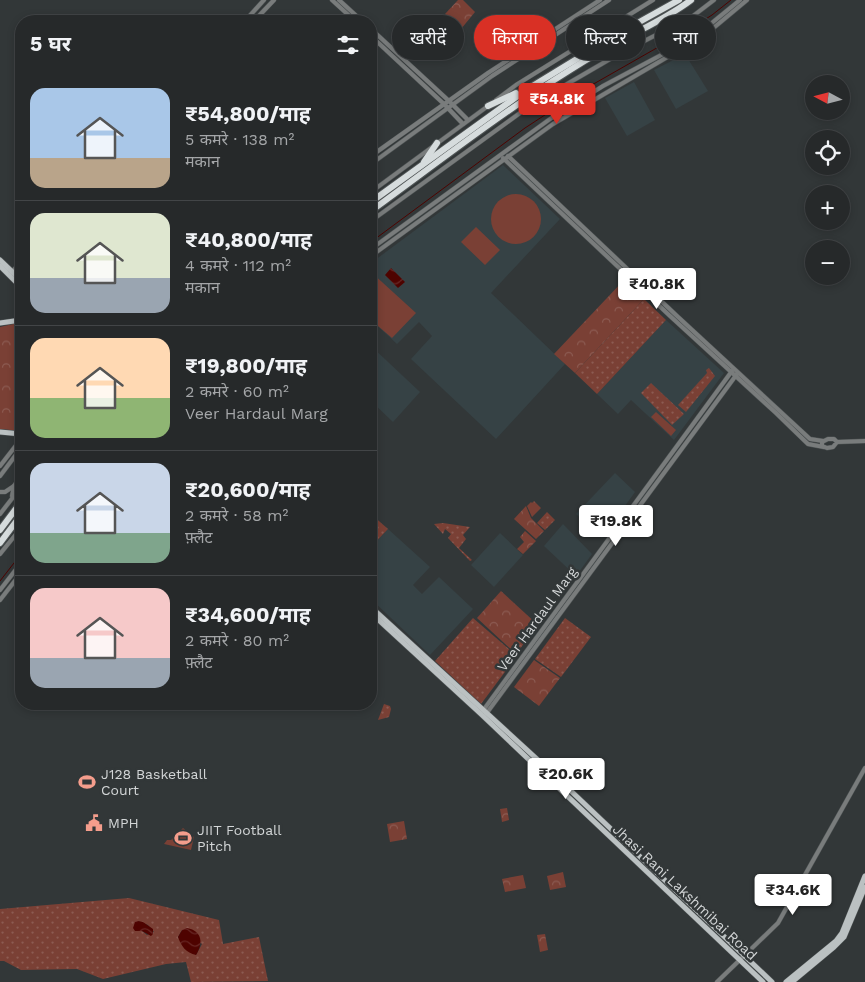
<!DOCTYPE html>
<html lang="hi">
<head>
<meta charset="utf-8">
<style>
  :root { --surface:#26292a; --page:#323536; --text:#f1f3f6; --muted:#a4a6a8; --line:#424547; --accent:#d93025 }
  body { margin:0; font-family:"Work Sans","Noto Sans Devanagari",sans-serif; background:var(--page); color:var(--text); height:100vh; display:flex; flex-direction:column; font-size:19px; white-space:nowrap }
  * { box-sizing:border-box; margin:0 }
  p { font-size:16px; color:var(--muted) }
  .icon { flex:none; width:28px; height:28px; fill:none; stroke:currentColor; stroke-width:2; stroke-linecap:round; stroke-linejoin:round }
  .map { position:relative; flex:1; overflow:hidden }
  .side { position:absolute; left:15px; top:15px; width:362px; height:695px; display:flex; flex-direction:column; background:var(--surface); border-radius:20px; box-shadow:0 2px 8px #0003,0 0 0 1px var(--line) }
  .side>* { flex:none }
  .hud { position:absolute; left:392px; top:15px; width:398px; height:45px; display:flex; gap:10px }
  .needle { width:32px; rotate:277deg }
  .tools { position:absolute; left:805px; top:75px; display:grid; gap:10px }
  .tools a { display:grid; place-items:center; width:45px; height:45px; border-radius:50%; background:var(--surface); box-shadow:0 2px 8px #0003,0 0 0 1px var(--line); font-size:25px }
  .price { position:absolute; translate:-50% -42px; padding:0 11px; border-radius:5px; background:#fff; color:#222; font-size:16px; line-height:32px; filter:drop-shadow(0 1px 2px #0008) }
  .price::after { content:''; position:absolute; left:50%; top:30px; width:15px; height:11px; margin-left:-8px; background:inherit; clip-path:polygon(0 0,100% 0,50% 100%) }
  .price.selected { background:var(--accent); color:#fff }
  ul { padding:0; list-style:none }
  li { display:flex; align-items:center; gap:15px; height:125px; padding:0 15px }
  li+li { border-top:1px solid var(--line) }
  li span { display:grid; place-items:center; flex:none; width:140px; height:100px; border-radius:15px; color:#555 }
  li>.icon { margin-inline-start:auto }
  span .icon { width:60px; height:60px; fill:#fffc; stroke-width:1 }
  li b { font-size:21px }
  h2 { display:flex; justify-content:space-between; align-items:center; height:60px; padding:0 15px; font-size:21px }
  .tag { padding:0 18px; border-radius:22px; background:var(--surface); box-shadow:0 2px 8px #0003,0 0 0 1px var(--line); font-size:18px; line-height:45px }
  .tag.selected { background:var(--accent); color:#fff }
  .map>svg:first-child { display:block }
</style>
</head>
<body>
<div class="map">
<svg width="865" height="982" viewBox="0 0 865 982">
  <defs>
    <pattern id="grass-dots" width="8" height="8" patternUnits="userSpaceOnUse" patternTransform="scale(1.25)"><rect width="8" height="8" fill="#7a4035"/><path d="M2 2h.1M6 6h.1" fill="none" stroke="#8c5b52" stroke-width="1.8" stroke-linecap="round"/></pattern>
    <pattern id="forest-crowns" width="20" height="18" patternUnits="userSpaceOnUse" patternTransform="scale(1.25)"><rect width="20" height="18" fill="#7a4035"/><path d="M2 6a3 3 0 1 1 6 0M12 15a3 3 0 1 1 6 0" fill="none" stroke="#8c5b52"/></pattern>
    <pattern id="water-waves" width="16" height="10" patternUnits="userSpaceOnUse" patternTransform="scale(1.25)"><rect width="16" height="10" fill="#4e0300"/><path d="M0 5q4-4 8 0t8 0" fill="none" stroke="#672724"/></pattern>
  </defs>
  <rect width="100%" height="100%" fill="#323738"/>
  <g fill="#364245">
    <path d="M685,54L708,91L676,109L654,70Z"/>
    <path d="M634,82L655,120L627,136L605,98Z"/>
    <path d="M503,165L560,219L491,293L565,364L496,439L411,359L432,336L419,322L397,344L371,320V263Z"/>
    <path d="M666,320L724,373L674,440L631,400L618,414L597,394Z"/>
    <path d="M371,346L420,392L393,422L371,401Z"/>
    <path d="M615,473L635,492L602,538L576,514Z"/>
    <path d="M563,524L592,554L576,576L544,546Z"/>
    <path d="M388,529L430,567L413,585L422,594L439,577L473,609L430,655L371,599V547Z"/>
    <path d="M500,533L523,555L494,587L471,565Z"/>
  </g>
  <g fill="url(#grass-dots)" fill-rule="evenodd">
    <path d="M644,299L666,320L597,394L575,373Z"/>
    <path d="M709,368L715,376L686,412L678,405L707,373L706,370Z"/>
    <path d="M651,383L684,414L672,425L641,393Z"/>
    <path d="M547,512L555,520L545,530L537,523Z"/>
    <path d="M371,514L388,529L371,547Z"/>
    <path d="M443,523L470,527L463,535L466,539L459,548L472,560L470,561L448,538L451,534L445,529L443,534L434,524Z"/>
    <path d="M473,618L517,656L481,704L435,661Z"/>
    <path d="M565,618L591,637L561,677L535,659Z"/>
    <path d="M384,704L390,706L391,709L389,717L378,720Z"/>
    <path d="M129,898L219,920L223,944L259,937L268,981L191,982L186,962L166,964L103,979L77,969L21,970L4,961H0V909ZM138,921L148,925L154,932L147,935L142,931ZM182,930L202,944L196,955L178,937Z"/>
  </g>
  <g fill="url(#forest-crowns)">
    <path d="M458,0H463L475,12L461,29L445,14Z"/>
    <path d="M624,280L644,299L575,373L554,354Z"/>
    <path d="M13,324H21L20,431L0,429V327Z"/>
    <path d="M534,501L541,508L532,517L527,506L531,502L532,503Z"/>
    <path d="M526,506L531,518L544,531L536,539L514,519Z"/>
    <path d="M525,531L536,541L523,554L517,549L524,542L520,537Z"/>
    <path d="M501,591L538,625L516,654L477,618Z"/>
    <path d="M534,660L560,678L539,706L514,687Z"/>
    <path d="M507,808L509,820L502,822L500,809Z"/>
    <path d="M404,821L407,839L390,842L387,824Z"/>
    <path d="M563,872L566,887L550,890L547,876Z"/>
    <path d="M523,875L526,888L505,892L502,879Z"/>
    <path d="M545,934L548,950L540,952L537,935Z"/>
  </g>
  <g fill="#7a4035">
    <circle cx="516" cy="219" r="25"/>
    <path d="M476,227L500,250L485,265L461,242Z"/>
    <path d="M371,272L416,313L392,338L371,320Z"/>
    <path d="M656,412L676,430L671,436L651,417Z"/>
    <path d="M183,828L194,837L191,850L164,844L167,840H171Z"/>
  </g>
  <g fill="url(#water-waves)">
    <path d="M391,268L405,282L398,288L385,275Z"/>
    <path d="M138,921L143,922L153,929V934L151,936L142,931H135L133,928L135,922Z"/>
    <path d="M187,928C203,931 203,944 196,955C186,953 181,946 178,937L182,930Z"/>
  </g>
  <g fill="none" stroke-linecap="round" stroke-linejoin="round">
    <g stroke="#4e0300" stroke-width="1">
      <path d="M371,242L525,128L583,90L690,29L712,15L731,0"/>
      <path d="M0,581L21,554"/>
    </g>
    <g stroke="#4f5455" stroke-width="5">
      <g id="minor">
        <path d="M332,0L355,21"/>
        <path d="M339,0L362,21"/>
        <path d="M245,21L264,0"/>
        <path d="M254,21L274,0"/>
        <path d="M371,29L449,101L468,120"/>
        <path d="M371,36L445,105L463,124"/>
        <path d="M496,100L516,85L653,0"/>
        <path d="M371,156L488,73L600,0"/>
        <path d="M508,156L677,316L810,439L823,441"/>
        <path d="M503,158L669,315L776,413L808,444L824,447"/>
        <path d="M371,164L492,76L609,0"/>
        <path d="M371,192L488,106"/>
        <path d="M371,221L531,105L617,55L693,16L714,0"/>
        <path d="M371,249L550,119L603,86L665,53L702,31L740,0"/>
        <path d="M371,256L553,124L705,35L747,0"/>
        <path d="M11,273L21,262"/>
        <path d="M828,439H834L837,442L833,447L827,448L822,446V442Z"/>
        <path d="M837,442L865,441"/>
        <path d="M0,466L21,439"/>
        <path d="M0,476L21,448"/>
        <path d="M0,492H5L14,486"/>
        <path d="M12,496L14,486L21,476"/>
        <path d="M0,514L21,487"/>
        <path d="M0,554L21,528"/>
        <path d="M0,590L21,563"/>
        <path d="M0,600L21,573"/>
        <path d="M482,712L732,371"/>
        <path d="M486,714L737,374"/>
        <path d="M717,982L778,923L865,768"/>
      </g>
    </g>
    <g stroke="#4f5455" stroke-width="6">
      <g id="major">
        <path d="M0,260L21,280"/>
        <path d="M0,266L21,287"/>
        <path d="M0,323L21,320"/>
        <path d="M0,432L21,434"/>
        <path d="M371,607L551,772L772,982"/>
        <path d="M371,613L482,715L763,982"/>
        <path d="M786,982L836,941L842,933L865,876"/>
        <path d="M792,982L834,947L844,937L865,887"/>
      </g>
    </g>
    <g stroke="#4f5455" stroke-width="8">
      <g id="highway">
        <path d="M488,106L516,93"/>
        <path d="M424,162L437,143"/>
        <path d="M371,202L526,90L616,35L679,0"/>
        <path d="M371,211C437,163 501,113 570,70C587,59 604,49 622,40C646,27 670,16 691,0"/>
        <path d="M0,530L21,502"/>
        <path d="M0,543L21,515"/>
      </g>
    </g>
    <use href="#minor" stroke="#797c7c" stroke-width="4"/>
    <use href="#major" stroke="#bbc1c2" stroke-width="5"/>
    <use href="#highway" stroke="#d6dcdd" stroke-width="6"/>
  </g>
  <defs>
    <g id="stadium-bare" transform="scale(1.35)"><path d="M0-5a6.5 5 0 1 0 0 10a6.5 5 0 1 0 0-10ZM-3.5-1.8h7v3.6h-7Z" fill="#f49d8c" stroke="#323738" stroke-width="2.5" paint-order="stroke"/></g>
    <g id="civic-bare" transform="scale(1.35)"><path d="M-.6-6.5H3V-4.5H.6V-3L4-1V1h2V6H-6V1h2V-1L-.6-3ZM-1.2 2.5V6h2.4V2.5Z" fill="#f49d8c" stroke="#323738" stroke-width="2.5" paint-order="stroke"/></g>
  </defs>
  <g fill-rule="evenodd">
    <use href="#stadium-bare" x="87" y="782"/>
    <use href="#civic-bare" x="94" y="823"/>
    <use href="#stadium-bare" x="183" y="838"/>
  </g>
  <g text-anchor="middle" dominant-baseline="central" stroke-width="5" stroke-linejoin="round" paint-order="stroke">
    <g font-size="14" fill="#d3d6d7" stroke="#323738">
      <text transform="translate(537 619) rotate(-54)">Veer Hardaul Marg</text>
      <text transform="translate(685 892) rotate(43)">Jhasi Rani Lakshmibai Road</text>
    </g>
    <g font-size="14" fill="#d3d6d7" stroke="#323738" text-anchor="start">
      <text x="101" y="774">J128 Basketball<tspan x="101" dy="16">Court</tspan></text>
      <text x="108" y="823">MPH</text>
      <text x="197" y="830">JIIT Football<tspan x="197" dy="16">Pitch</tspan></text>
    </g>
  </g>
</svg>
<div class="tools">
<a><svg class="needle" viewBox="-14 -14 28 28"><path d="M0-13l5 13h-10z" fill="#e53935"/><path d="M0 13l5-13h-10z" fill="#a4a6a8"/></svg></a>
<a><svg class="icon" aria-label="locate" viewBox="0 0 24 24"><circle cx="12" cy="12" r="6"/><path d="M12 2v4M12 18v4M2 12h4M18 12h4"/></svg></a>
<a>+</a>
<a>−</a>
</div>
<b class="price selected" style="left:557px;top:125px">₹54.8K</b>
<b class="price" style="left:657px;top:310px">₹40.8K</b>
<b class="price" style="left:616px;top:547px">₹19.8K</b>
<b class="price" style="left:566px;top:800px">₹20.6K</b>
<b class="price" style="left:793px;top:916px">₹34.6K</b>
<div class="hud">
<a class="tag">खरीदें</a>
<a class="tag selected">किराया</a>
<a class="tag">फ़िल्टर</a>
<a class="tag">नया</a>
</div>
<section class="side">
<h2>5 घर<svg class="icon" aria-label="filters" viewBox="0 0 24 24"><path d="M4 7h16M4 17h16"/><circle cx="9" cy="7" r="2"/><circle cx="15" cy="17" r="2"/></svg></h2>
<ul>
<li><span style="background:linear-gradient(#a9c7e8 70%,#b9a48a 0)"><svg class="icon" aria-label="home" viewBox="0 0 24 24"><path d="M3 11l9-7 9 7M6 9v11h12V9"/></svg></span><div><b>₹54,800/माह</b><p>5 कमरे · 138 m²</p><p>मकान</p></div></li>
<li><span style="background:linear-gradient(#dfe7d0 65%,#9aa5b1 0)"><svg class="icon" aria-label="home" viewBox="0 0 24 24"><path d="M3 11l9-7 9 7M6 9v11h12V9"/></svg></span><div><b>₹40,800/माह</b><p>4 कमरे · 112 m²</p><p>मकान</p></div></li>
<li><span style="background:linear-gradient(#ffd9b3 60%,#8fb573 0)"><svg class="icon" aria-label="home" viewBox="0 0 24 24"><path d="M3 11l9-7 9 7M6 9v11h12V9"/></svg></span><div><b>₹19,800/माह</b><p>2 कमरे · 60 m²</p><p>Veer Hardaul Marg</p></div></li>
<li><span style="background:linear-gradient(#c9d6e8 70%,#7fa58c 0)"><svg class="icon" aria-label="home" viewBox="0 0 24 24"><path d="M3 11l9-7 9 7M6 9v11h12V9"/></svg></span><div><b>₹20,600/माह</b><p>2 कमरे · 58 m²</p><p>फ़्लैट</p></div></li>
<li><span style="background:linear-gradient(#f6c9c9 70%,#9aa5b1 0)"><svg class="icon" aria-label="home" viewBox="0 0 24 24"><path d="M3 11l9-7 9 7M6 9v11h12V9"/></svg></span><div><b>₹34,600/माह</b><p>2 कमरे · 80 m²</p><p>फ़्लैट</p></div></li>
</ul>
</section>
</div>
</body>
</html>
